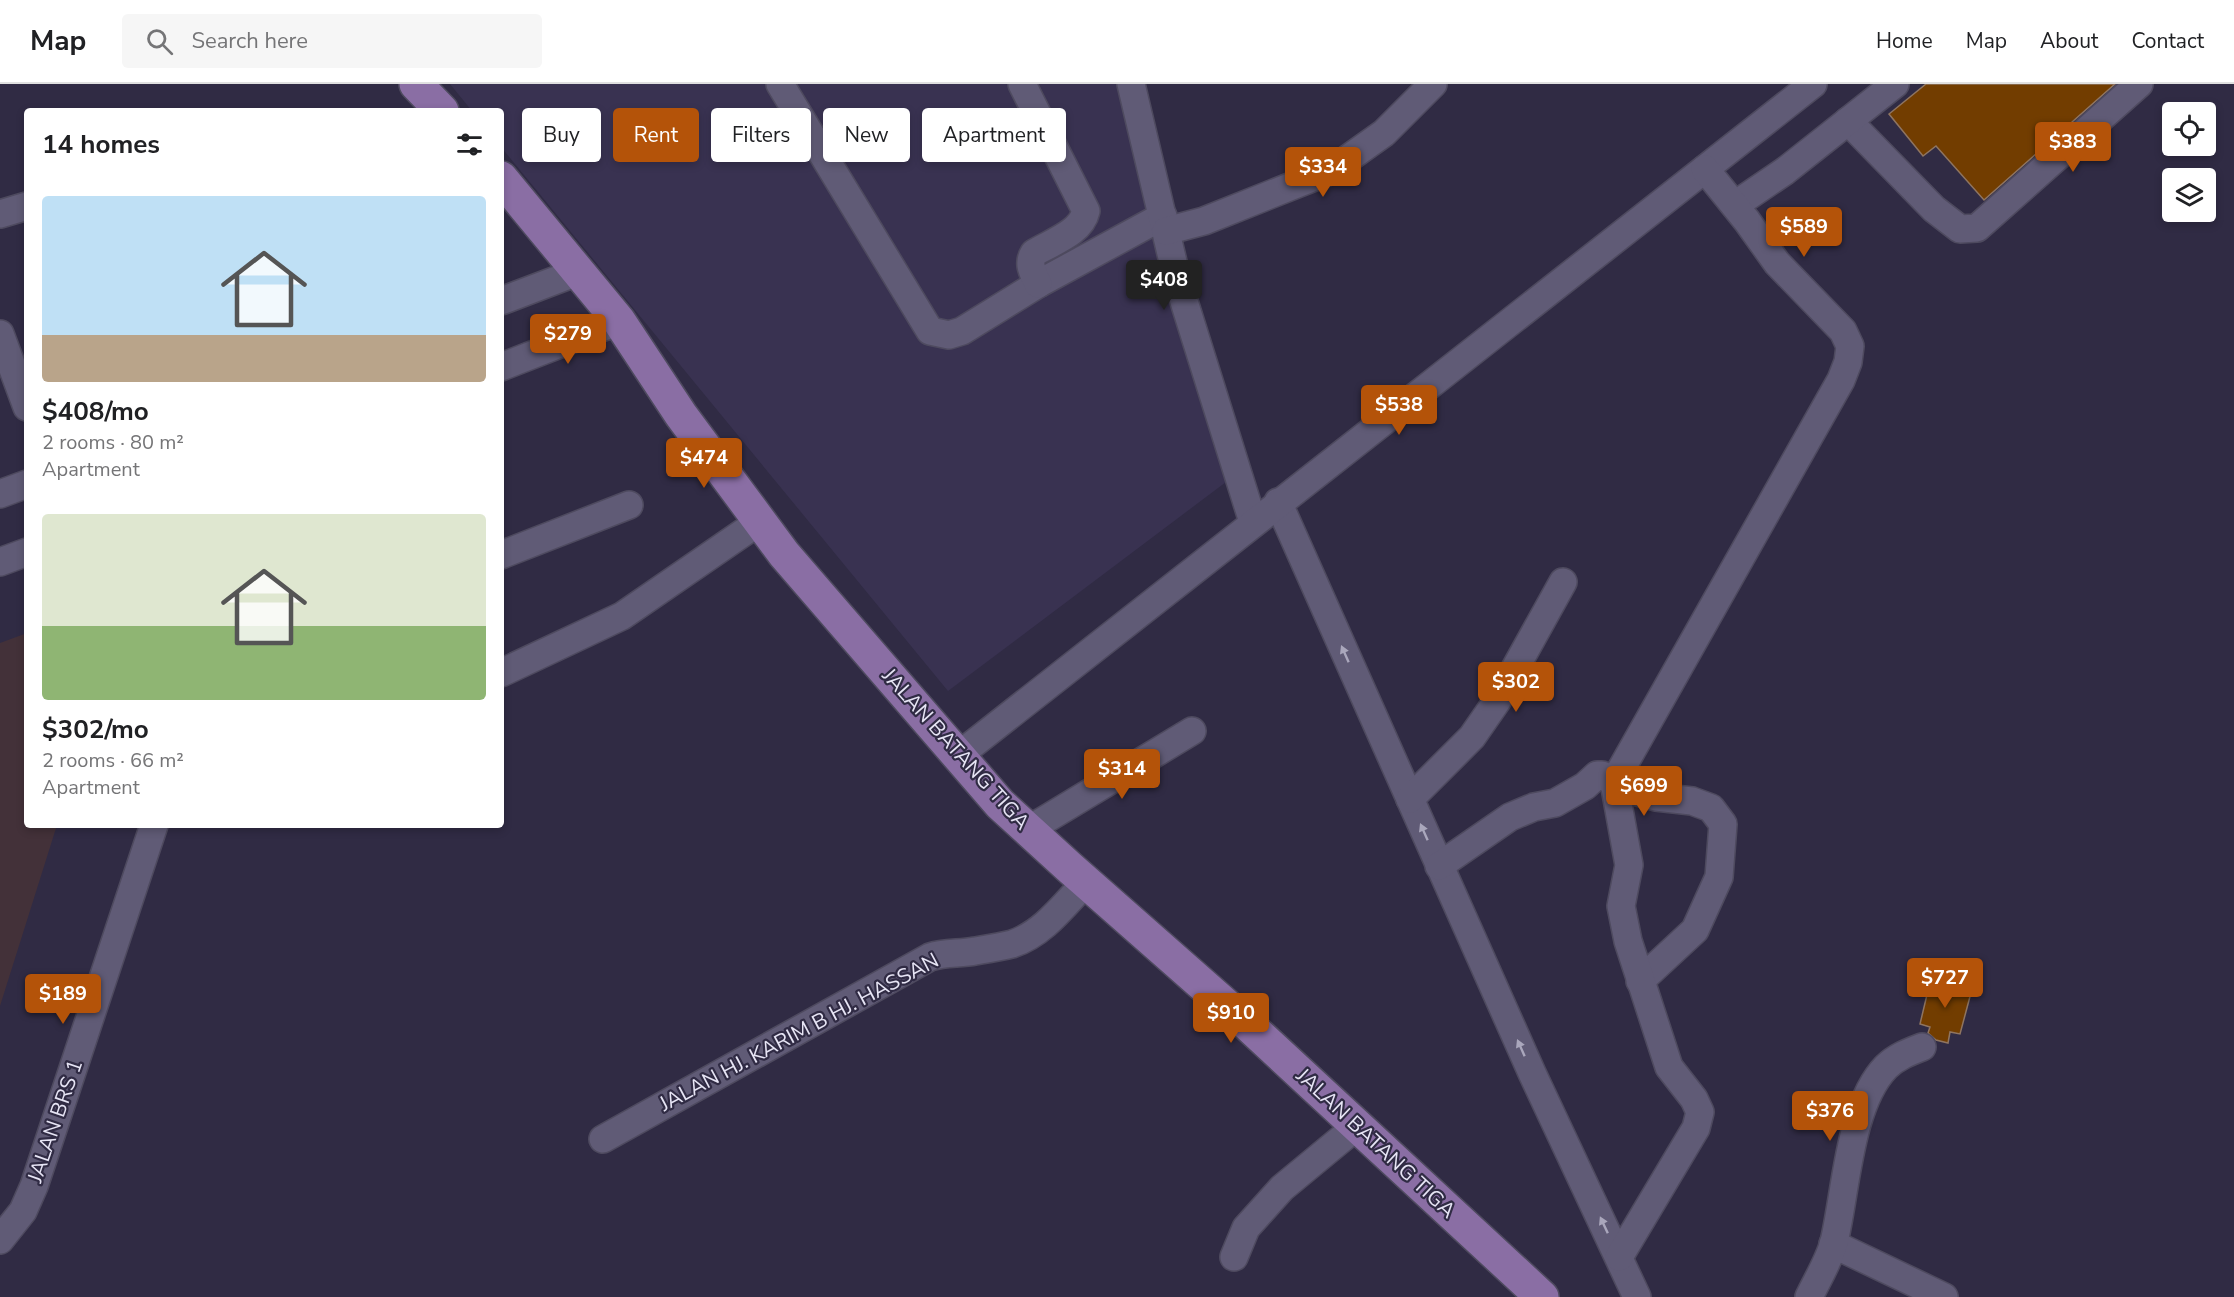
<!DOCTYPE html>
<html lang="en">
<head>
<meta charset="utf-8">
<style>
  :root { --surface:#fff; --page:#f6f6f6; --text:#202124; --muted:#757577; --line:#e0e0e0; --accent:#b45309 }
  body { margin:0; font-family:"Nunito Sans",sans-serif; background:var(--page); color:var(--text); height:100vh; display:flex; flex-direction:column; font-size:22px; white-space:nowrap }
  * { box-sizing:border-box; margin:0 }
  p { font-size:20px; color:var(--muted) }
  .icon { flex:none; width:33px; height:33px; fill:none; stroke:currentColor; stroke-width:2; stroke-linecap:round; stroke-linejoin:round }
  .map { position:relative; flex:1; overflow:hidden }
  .drawer { position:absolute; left:24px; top:24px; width:480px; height:720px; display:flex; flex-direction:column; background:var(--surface); border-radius:6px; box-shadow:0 3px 9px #0003 }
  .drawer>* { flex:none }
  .banner { position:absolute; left:522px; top:24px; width:570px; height:54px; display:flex; gap:12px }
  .buttons { position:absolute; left:2162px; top:18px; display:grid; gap:12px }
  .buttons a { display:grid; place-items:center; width:54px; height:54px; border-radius:6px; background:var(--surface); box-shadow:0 3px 9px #0003; font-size:30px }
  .price { position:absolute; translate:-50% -51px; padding:0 14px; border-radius:6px; background:var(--accent); color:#fff; font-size:20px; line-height:39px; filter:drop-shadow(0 2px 3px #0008) }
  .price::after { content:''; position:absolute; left:50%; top:36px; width:18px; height:14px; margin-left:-9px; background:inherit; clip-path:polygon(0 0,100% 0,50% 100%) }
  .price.active { background:#222; color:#fff }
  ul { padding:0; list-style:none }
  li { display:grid; align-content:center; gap:12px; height:318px; padding:0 18px }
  li span { display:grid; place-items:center; height:186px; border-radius:6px; color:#555 }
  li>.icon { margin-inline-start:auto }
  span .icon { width:108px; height:108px; fill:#fffc; stroke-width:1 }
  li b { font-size:26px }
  h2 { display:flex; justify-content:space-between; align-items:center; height:72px; padding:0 18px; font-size:26px }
  .pill { padding:0 21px; border-radius:6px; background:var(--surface); box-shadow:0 3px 9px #0003; font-size:21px; line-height:54px }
  .pill.active { background:var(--accent); color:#fff }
  header { display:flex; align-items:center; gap:36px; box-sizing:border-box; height:84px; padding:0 30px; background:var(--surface); border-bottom:2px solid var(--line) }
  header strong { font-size:28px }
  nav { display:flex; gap:33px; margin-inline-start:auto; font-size:21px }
  .search { width:420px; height:54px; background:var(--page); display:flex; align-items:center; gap:15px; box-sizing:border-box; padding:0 21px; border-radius:6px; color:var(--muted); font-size:22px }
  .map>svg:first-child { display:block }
</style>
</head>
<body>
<header>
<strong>Map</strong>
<div class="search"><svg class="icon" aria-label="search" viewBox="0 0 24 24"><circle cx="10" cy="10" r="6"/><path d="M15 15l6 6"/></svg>Search here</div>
<nav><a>Home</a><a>Map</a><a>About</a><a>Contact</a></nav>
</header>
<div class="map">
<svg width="2234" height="1213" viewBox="0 0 2234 1213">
  <rect width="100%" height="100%" fill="#302b44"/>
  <path fill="#393251" d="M450,0H1131L1238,389L948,607L501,63V27H472Z"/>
  <path fill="#433139" d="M27,549V741H57L0,922V559Z"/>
  <g fill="#723d00" stroke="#8f7561" stroke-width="1.5">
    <path d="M1926,0H2115L1984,116L1936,62L1923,72L1889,30Z"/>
    <path d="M1931,894L1972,905L1960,950L1950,948L1948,959L1936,956L1928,949L1930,943L1920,940Z"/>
  </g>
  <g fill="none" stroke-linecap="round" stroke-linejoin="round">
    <g stroke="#4e4a5f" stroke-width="30">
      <g id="minor">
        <path d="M780,0L930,247L949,251L962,247L1038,200L1163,132"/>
        <path d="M1022,0L1086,127C1081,149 1052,158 1034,169C1027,180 1033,188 1038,200"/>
        <path d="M1131,0L1177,195L1253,438"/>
        <path d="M1848,37L1934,125L1960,145L1977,144L2139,0"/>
        <path d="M1735,121L1785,87L1895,0"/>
        <path d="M0,130L27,122"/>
        <path d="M1166,147L1204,137L1332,86L1384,49L1433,0"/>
        <path d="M501,217L580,187"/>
        <path d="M0,250L27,323"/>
        <path d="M501,283L619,237"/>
        <path d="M0,410L27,400"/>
        <path d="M1278,418L1532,989L1637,1213"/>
        <path d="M501,471L629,421"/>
        <path d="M0,478L27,468"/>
        <path d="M501,589L622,532L760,437"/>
        <path d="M959,671L1813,0"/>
        <path d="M1410,715L1472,653L1497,617L1563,498"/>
        <path d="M1028,746L1192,647"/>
        <path d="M1439,782L1510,733L1534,723L1555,719L1585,702L1597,691H1602L1626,705L1656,713L1692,717L1711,724L1723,740L1719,793L1695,846L1640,897"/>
        <path d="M603,1055L930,873C945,868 960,870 975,867C987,865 1000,863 1012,860C1043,850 1064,821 1086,798"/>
        <path d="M0,1156L23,1127L34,1102L154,741"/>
        <path d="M1833,1160L1944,1213"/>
        <path d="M1234,1173L1246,1144L1282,1104L1357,1042"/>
        <path d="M1619,1173L1696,1044L1700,1028L1694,1015L1669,983L1628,857L1621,822L1629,781L1614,698L1841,296L1848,278L1850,262L1843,247L1777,179L1747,137L1705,85"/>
        <path d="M1809,1213C1817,1196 1829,1177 1834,1158C1846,1108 1849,1021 1886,983C1896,973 1909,968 1922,963"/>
      </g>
    </g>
    <g stroke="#4e4a5f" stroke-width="36">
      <g id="major">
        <path d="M416,0L442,27"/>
        <path d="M501,94L619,237L681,331L784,470L1000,720L1069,783L1245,938L1542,1213"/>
      </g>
    </g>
    <use href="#minor" stroke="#605b76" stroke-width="27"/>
    <use href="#major" stroke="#8a6ea4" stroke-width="33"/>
  </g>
  <defs><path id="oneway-solid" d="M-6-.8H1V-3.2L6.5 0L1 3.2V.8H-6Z" transform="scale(1.5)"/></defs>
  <g fill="#aaa7bc">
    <use href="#oneway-solid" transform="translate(1345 570) rotate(-114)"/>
    <use href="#oneway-solid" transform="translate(1424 748) rotate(-114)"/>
    <use href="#oneway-solid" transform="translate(1521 964) rotate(-114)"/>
    <use href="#oneway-solid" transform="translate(1604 1141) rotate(-115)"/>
  </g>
  <g text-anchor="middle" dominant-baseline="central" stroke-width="4.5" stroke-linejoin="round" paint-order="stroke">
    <g font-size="21" fill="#e7e5f5" stroke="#302b44">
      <text transform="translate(956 665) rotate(48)">JALAN BATANG TIGA</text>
      <text transform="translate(799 948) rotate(-28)">JALAN HJ. KARIM B HJ. HASSAN</text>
      <text transform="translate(55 1037) rotate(-71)">JALAN BRS 1</text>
      <text transform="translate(1376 1059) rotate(43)">JALAN BATANG TIGA</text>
    </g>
  </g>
</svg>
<div class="buttons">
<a><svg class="icon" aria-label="locate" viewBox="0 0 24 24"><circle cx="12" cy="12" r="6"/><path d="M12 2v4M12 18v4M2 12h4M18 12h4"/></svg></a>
<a><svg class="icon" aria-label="layers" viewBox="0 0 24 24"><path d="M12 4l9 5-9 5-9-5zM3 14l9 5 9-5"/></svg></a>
</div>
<b class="price" style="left:2073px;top:89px">$383</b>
<b class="price" style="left:1323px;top:114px">$334</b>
<b class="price" style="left:1804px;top:174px">$589</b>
<b class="price active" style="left:1164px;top:227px">$408</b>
<b class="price" style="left:568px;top:281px">$279</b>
<b class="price" style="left:1399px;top:352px">$538</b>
<b class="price" style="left:704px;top:405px">$474</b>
<b class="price" style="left:1516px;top:629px">$302</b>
<b class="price" style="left:1122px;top:716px">$314</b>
<b class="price" style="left:1644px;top:733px">$699</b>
<b class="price" style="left:1945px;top:925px">$727</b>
<b class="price" style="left:63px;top:941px">$189</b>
<b class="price" style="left:1231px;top:960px">$910</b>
<b class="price" style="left:1830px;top:1058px">$376</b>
<div class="banner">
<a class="pill">Buy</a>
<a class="pill active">Rent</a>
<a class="pill">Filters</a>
<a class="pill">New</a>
<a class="pill">Apartment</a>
</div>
<section class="drawer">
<h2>14 homes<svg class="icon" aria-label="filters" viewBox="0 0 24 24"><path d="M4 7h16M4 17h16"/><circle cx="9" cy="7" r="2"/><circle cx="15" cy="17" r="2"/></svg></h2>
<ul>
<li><span style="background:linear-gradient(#bfe0f5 75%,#b9a48a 0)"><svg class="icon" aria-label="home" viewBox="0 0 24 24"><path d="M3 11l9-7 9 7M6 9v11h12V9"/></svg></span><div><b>$408/mo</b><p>2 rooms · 80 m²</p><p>Apartment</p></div></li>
<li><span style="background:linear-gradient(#dfe7d0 60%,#8fb573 0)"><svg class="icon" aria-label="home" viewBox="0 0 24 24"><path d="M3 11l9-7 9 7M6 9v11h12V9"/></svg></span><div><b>$302/mo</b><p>2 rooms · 66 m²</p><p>Apartment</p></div></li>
</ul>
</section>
</div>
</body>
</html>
